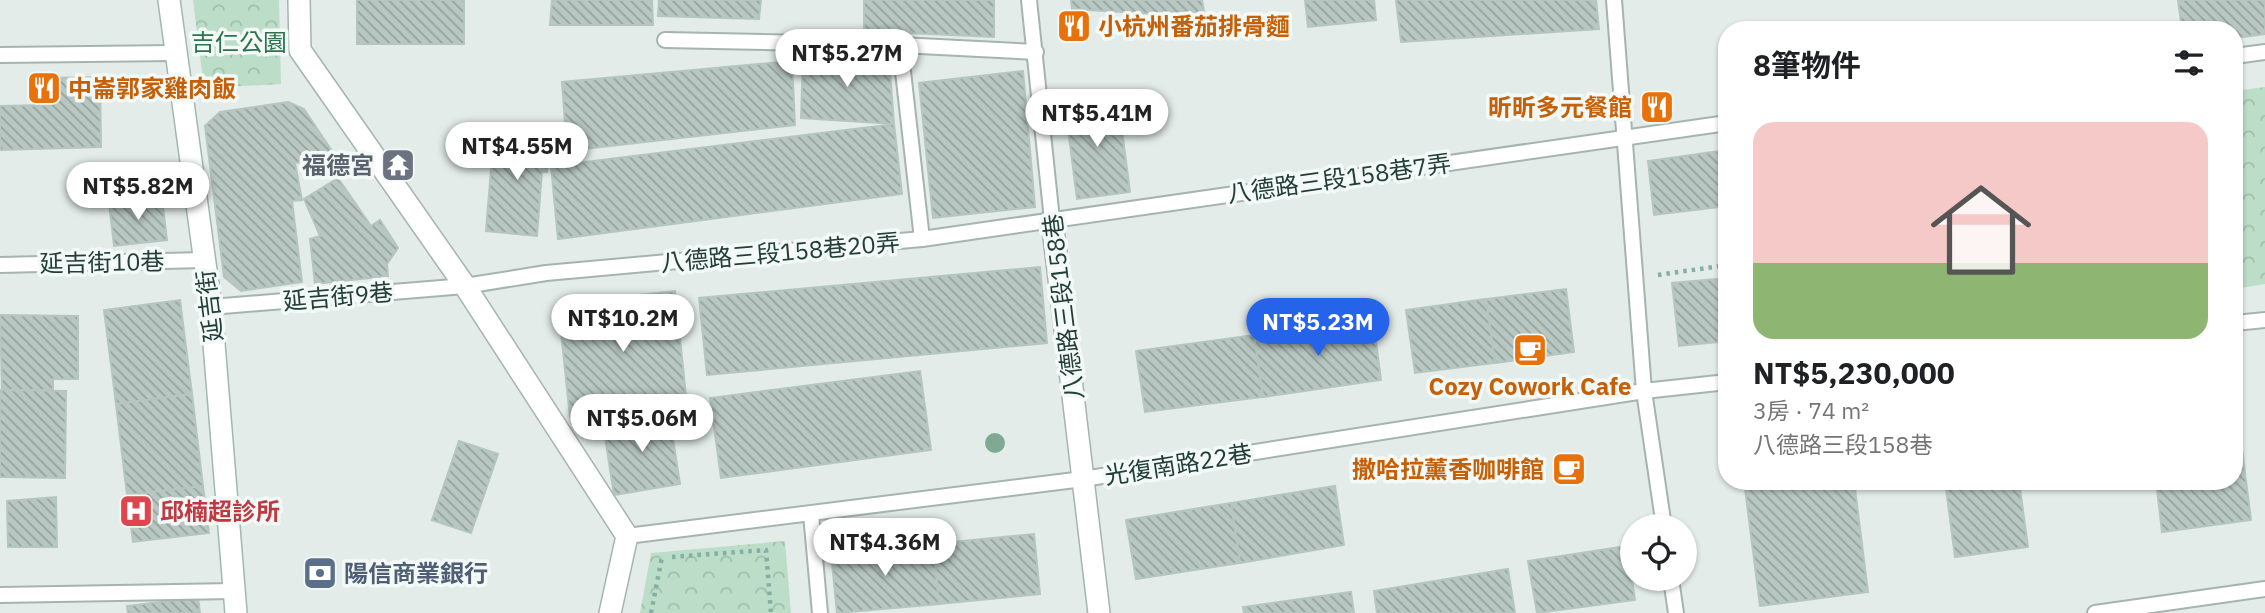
<!DOCTYPE html>
<html lang="zh-TW">
<head>
<meta charset="utf-8">
<style>
  :root { --surface:#fff; --page:#f2f2f2; --text:#202124; --muted:#757577; --accent:#2563eb }
  body { margin:0; font-family:"IBM Plex Sans","Noto Sans TC",sans-serif; background:var(--page); color:var(--text); height:100vh; display:flex; flex-direction:column; font-size:26px; white-space:nowrap }
  * { box-sizing:border-box; margin:0 }
  p { font-size:23px; color:var(--muted) }
  .icon { flex:none; width:38px; height:38px; fill:none; stroke:currentColor; stroke-width:2; stroke-linecap:round; stroke-linejoin:round }
  .map { position:relative; flex:1; overflow:hidden }
  .drawer { position:absolute; left:1718px; top:21px; width:525px; height:469px; display:flex; flex-direction:column; background:var(--surface); border-radius:28px; box-shadow:0 2px 5px #0004 }
  .drawer>* { flex:none }
  .fabs { position:absolute; left:1620px; top:514px; display:grid; gap:14px }
  .fabs a { display:grid; place-items:center; width:77px; height:77px; border-radius:50%; background:var(--surface); box-shadow:0 2px 5px #0004; font-size:35px }
  .price { position:absolute; translate:-50% -60px; padding:0 16px; border-radius:24px; background:#fff; color:#222; font-size:23px; line-height:46px; filter:drop-shadow(0 2px 4px #0008) }
  .price::after { content:''; position:absolute; left:50%; top:42px; width:21px; height:16px; margin-left:-10px; background:inherit; clip-path:polygon(0 0,100% 0,50% 100%) }
  .price.current { background:var(--accent); color:#fff }
  ul { padding:0; list-style:none }
  li { display:grid; align-content:center; gap:14px; height:371px; padding:0 35px }
  li span { display:grid; place-items:center; height:217px; border-radius:21px; color:#555 }
  li>.icon { margin-inline-start:auto }
  span .icon { width:126px; height:126px; fill:#fffc; stroke-width:1 }
  li b { font-size:30px }
  h2 { display:flex; justify-content:space-between; align-items:center; height:84px; padding:0 35px; font-size:30px }
  .map>svg:first-child { display:block }
</style>
</head>
<body>
<div class="map">
<svg width="2265" height="613" viewBox="0 0 2265 613">
  <defs>
    <pattern id="forest-crowns" width="20" height="18" patternUnits="userSpaceOnUse" patternTransform="scale(1.75)"><rect width="20" height="18" fill="#bcddc7"/><path d="M2 6a3 3 0 1 1 6 0M12 15a3 3 0 1 1 6 0" fill="none" stroke="#a1bfac"/></pattern>
    <pattern id="building-back-hatch" width="6" height="6" patternUnits="userSpaceOnUse" patternTransform="scale(1.75)"><rect width="6" height="6" fill="#b8c7c2"/><path d="M-1 5l2 2M0 0l6 6M5-1l2 2" fill="none" stroke="#95a39f"/></pattern>
  </defs>
  <rect width="100%" height="100%" fill="#e3ece9"/>
  <g fill="url(#forest-crowns)">
    <path d="M193,0H279L281,84L204,88Z"/>
    <path d="M2265,87V284L2235,289V91Z"/>
    <path d="M785,541L791,613H640L651,553Z"/>
  </g>
  <g fill="url(#building-back-hatch)" stroke="#b5c6c0" stroke-width="2">
    <rect x="357" y="0" width="107" height="44"/>
    <path d="M552,0H652L653,25H550Z"/>
    <path d="M659,0H761L759,19L658,16Z"/>
    <path d="M864,0H994V37L864,31Z"/>
    <path d="M1071,0H1202L1205,17L1072,9Z"/>
    <path d="M1305,0H1374L1376,20L1308,27Z"/>
    <path d="M1396,0H1596L1599,29L1401,42Z"/>
    <path d="M2178,0H2265V34L2235,38V30H2182Z"/>
    <path d="M803,56L889,58L894,124L801,118Z"/>
    <path d="M792,61L795,125L567,151L562,82Z"/>
    <path d="M1023,71L1035,207L933,218L919,83Z"/>
    <path d="M100,77L101,147L0,150V106L46,105L45,78Z"/>
    <path d="M1118,100L1130,192L1077,199L1065,106Z"/>
    <path d="M288,102L304,109L336,157L295,163L302,200L292,201L302,282L241,291L224,277L205,126L220,112Z"/>
    <path d="M894,124L902,194L558,239L551,166Z"/>
    <path d="M494,131L552,135L550,165L548,164L547,172H542L537,236L486,231Z"/>
    <path d="M1727,150V206L1654,215L1648,161Z"/>
    <path d="M338,178L371,226L380,220L398,248L387,264L388,276L315,284L310,239L320,236L304,199Z"/>
    <path d="M162,198L167,240L114,246L109,203Z"/>
    <path d="M1040,267L1047,343L707,375L699,298Z"/>
    <path d="M1727,278V341L1679,346L1672,283Z"/>
    <path d="M1566,289L1574,352L1495,363L1486,299Z"/>
    <path d="M675,291L687,405L570,417L558,304Z"/>
    <path d="M1486,299L1495,363L1415,373L1406,310Z"/>
    <path d="M180,300L192,394L116,404L104,310Z"/>
    <path d="M0,315L78,316V379H53V390H2Z"/>
    <path d="M1373,319L1381,380L1263,397L1254,335Z"/>
    <path d="M1254,335L1263,397L1145,412L1136,351Z"/>
    <path d="M920,371L931,450L721,478L710,398Z"/>
    <path d="M0,390L66,391L65,478L0,477Z"/>
    <path d="M192,394L203,486L127,495L116,404Z"/>
    <path d="M2235,394L2251,520L2162,532L2156,481H2235Z"/>
    <path d="M669,413L680,484L614,495L603,424Z"/>
    <path d="M459,441L498,454L471,533L432,520Z"/>
    <path d="M1744,481H1854L1868,592L1760,606Z"/>
    <path d="M1945,481H2019L2028,547L1955,557Z"/>
    <path d="M203,486L209,533L133,542L127,495Z"/>
    <path d="M1335,486L1344,545L1240,563L1231,503Z"/>
    <path d="M56,497L57,547H8L7,501Z"/>
    <path d="M1231,503L1240,563L1136,579L1126,520Z"/>
    <path d="M1034,534L1040,594L939,604L933,544Z"/>
    <path d="M933,544L939,604L837,613L831,553Z"/>
    <path d="M1627,546L1635,600L1537,613L1528,561Z"/>
    <path d="M1508,569L1515,613H1377L1374,591Z"/>
    <path d="M1351,592L1354,613H1244L1243,607Z"/>
    <path d="M198,597L200,613H128L127,606Z"/>
  </g>
  <g fill="none" stroke-linecap="round" stroke-linejoin="round">
    <g stroke="#a6b4b0" stroke-width="18">
      <g id="lane">
        <path d="M1029,0L1052,220"/>
        <path d="M1614,0L1644,391L1664,527"/>
        <path d="M665,40L900,45L1036,52"/>
        <path d="M900,45L922,239"/>
        <path d="M0,55L175,53"/>
        <path d="M2235,56L2265,52"/>
        <path d="M0,265L204,260"/>
        <path d="M211,307L465,286L546,273L922,239L1727,123"/>
        <path d="M2235,323L2265,320"/>
        <path d="M811,514L820,613"/>
        <path d="M627,536L1083,479L1644,391L1727,382"/>
        <path d="M1671,579L1676,613"/>
        <path d="M0,595L234,591"/>
        <path d="M2095,613L2265,589"/>
      </g>
    </g>
    <g stroke="#a6b4b0" stroke-width="24">
      <g id="street">
        <path d="M299,0L300,50L465,286L627,536L610,613"/>
        <path d="M1052,220L1099,613"/>
      </g>
    </g>
    <g stroke="#a1b8b1" stroke-width="24">
      <path id="secondary" d="M169,0L211,307L236,613"/>
    </g>
    <g stroke="#84afa4" stroke-width="4.5" stroke-dasharray="3.5 5" stroke-linecap="butt">
      <path d="M1658,275L1727,265"/>
      <path d="M672,557L766,550L771,613"/>
      <path d="M651,613L662,557H664"/>
    </g>
    <use href="#lane" stroke="#fff" stroke-width="14"/>
    <use href="#street" stroke="#fff" stroke-width="21"/>
    <use href="#secondary" stroke="#fff" stroke-width="21"/>
  </g>
  <circle fill="#7fa993" cx="995" cy="443" r="10"/>
  <defs>
    <g id="restaurant-square" transform="scale(1.75)"><rect x="-9" y="-9" width="18" height="18" rx="4" fill="#e8710a" stroke="#f3f9f6"/><path d="M-5-6h1v4h1v-4h1v4h1v-4h1v5L-1.5 .5V6h-2V.5L-5-1ZM5-6V6H3V1.5H1.5Q1.5-4 5-6Z" fill="#fff"/></g>
    <g id="temple-square" transform="scale(1.75)"><rect x="-9" y="-9" width="18" height="18" rx="4" fill="#6b7280" stroke="#f3f9f6"/><path d="M0-6L5-2H3V0L6.5 2.5H4V6H1.5V3h-3V6H-4V2.5H-6.5L-3 0V-2H-5Z" fill="#fff"/></g>
    <g id="cafe-square" transform="scale(1.75)"><rect x="-9" y="-9" width="18" height="18" rx="4" fill="#e8710a" stroke="#f3f9f6"/><path d="M-5.5-4.5H6V0H3Q3 3.5 0 3.5H-2.5Q-5.5 3.5-5.5 0ZM3-3.2v2h1.7v-2ZM-6 4.5H4V6H-6Z" fill="#fff"/></g>
    <g id="hospital-square" transform="scale(1.75)"><rect x="-9" y="-9" width="18" height="18" rx="4" fill="#e0444e" stroke="#f3f9f6"/><path d="M-5-5h3v3.5h4V-5h3V5h-3V1.5h-4V5h-3Z" fill="#fff"/></g>
    <g id="bank-square" transform="scale(1.75)"><rect x="-9" y="-9" width="18" height="18" rx="4" fill="#5c6f8a" stroke="#f3f9f6"/><path d="M-6-4H6V4H-6ZM0-2.3a2.3 2.3 0 1 0 0 4.6a2.3 2.3 0 1 0 0-4.6Z" fill="#fff"/></g>
  </defs>
  <g fill-rule="evenodd">
    <use href="#restaurant-square" x="1074" y="26"/>
    <use href="#restaurant-square" x="44" y="88"/>
    <use href="#restaurant-square" x="1657" y="107"/>
    <use href="#temple-square" x="398" y="165"/>
    <use href="#cafe-square" x="1530" y="350"/>
    <use href="#cafe-square" x="1569" y="469"/>
    <use href="#hospital-square" x="136" y="511"/>
    <use href="#bank-square" x="320" y="573"/>
  </g>
  <g text-anchor="middle" dominant-baseline="central" stroke-width="7" stroke-linejoin="round" paint-order="stroke">
    <g font-size="24" font-weight="bold" fill="#c56008" stroke="#f3f9f6" text-anchor="start">
      <text x="1098" y="26">小杭州番茄排骨麵</text>
      <text x="68" y="88">中崙郭家雞肉飯</text>
      <text x="1632" y="107" text-anchor="end">昕昕多元餐館</text>
      <text x="1530" y="386" text-anchor="middle">Cozy Cowork Cafe</text>
      <text x="1544" y="469" text-anchor="end">撒哈拉薰香咖啡館</text>
    </g>
    <g font-size="24" fill="#2e734d" stroke="#f3f9f6">
      <text x="239" y="42">吉仁公園</text>
    </g>
    <g font-size="24" font-weight="bold" fill="#5b616d" stroke="#f3f9f6" text-anchor="end">
      <text x="374" y="165">福德宮</text>
    </g>
    <g font-size="24" fill="#233d38" stroke="#f3f9f6">
      <text transform="translate(1339 178) rotate(-8)">八德路三段158巷7弄</text>
      <text transform="translate(780 252) rotate(-5)">八德路三段158巷20弄</text>
      <text transform="translate(102 262) rotate(-1)">延吉街10巷</text>
      <text transform="translate(338 296) rotate(-5)">延吉街9巷</text>
      <text transform="translate(209 306) rotate(-97)">延吉街</text>
      <text transform="translate(1063 307) rotate(-97)">八德路三段158巷</text>
      <text transform="translate(1178 464) rotate(-9)">光復南路22巷</text>
    </g>
    <g font-size="24" font-weight="bold" fill="#be3a42" stroke="#f3f9f6" text-anchor="start">
      <text x="160" y="511">邱楠超診所</text>
    </g>
    <g font-size="24" font-weight="bold" fill="#4e5e75" stroke="#f3f9f6" text-anchor="start">
      <text x="344" y="573">陽信商業銀行</text>
    </g>
  </g>
</svg>
<div class="fabs">
<a><svg class="icon" aria-label="locate" viewBox="0 0 24 24"><circle cx="12" cy="12" r="6"/><path d="M12 2v4M12 18v4M2 12h4M18 12h4"/></svg></a>
</div>
<b class="price" style="left:847px;top:89px">NT$5.27M</b>
<b class="price" style="left:1097px;top:149px">NT$5.41M</b>
<b class="price" style="left:517px;top:182px">NT$4.55M</b>
<b class="price" style="left:138px;top:222px">NT$5.82M</b>
<b class="price" style="left:623px;top:354px">NT$10.2M</b>
<b class="price current" style="left:1318px;top:358px">NT$5.23M</b>
<b class="price" style="left:642px;top:454px">NT$5.06M</b>
<b class="price" style="left:885px;top:578px">NT$4.36M</b>
<section class="drawer">
<h2>8筆物件<svg class="icon" aria-label="filters" viewBox="0 0 24 24"><path d="M4 7h16M4 17h16"/><circle cx="9" cy="7" r="2"/><circle cx="15" cy="17" r="2"/></svg></h2>
<ul>
<li><span style="background:linear-gradient(#f6c9c9 65%,#8fb573 0)"><svg class="icon" aria-label="home" viewBox="0 0 24 24"><path d="M3 11l9-7 9 7M6 9v11h12V9"/></svg></span><div><b>NT$5,230,000</b><p>3房 · 74 m²</p><p>八德路三段158巷</p></div></li>
</ul>
</section>
</div>
</body>
</html>
